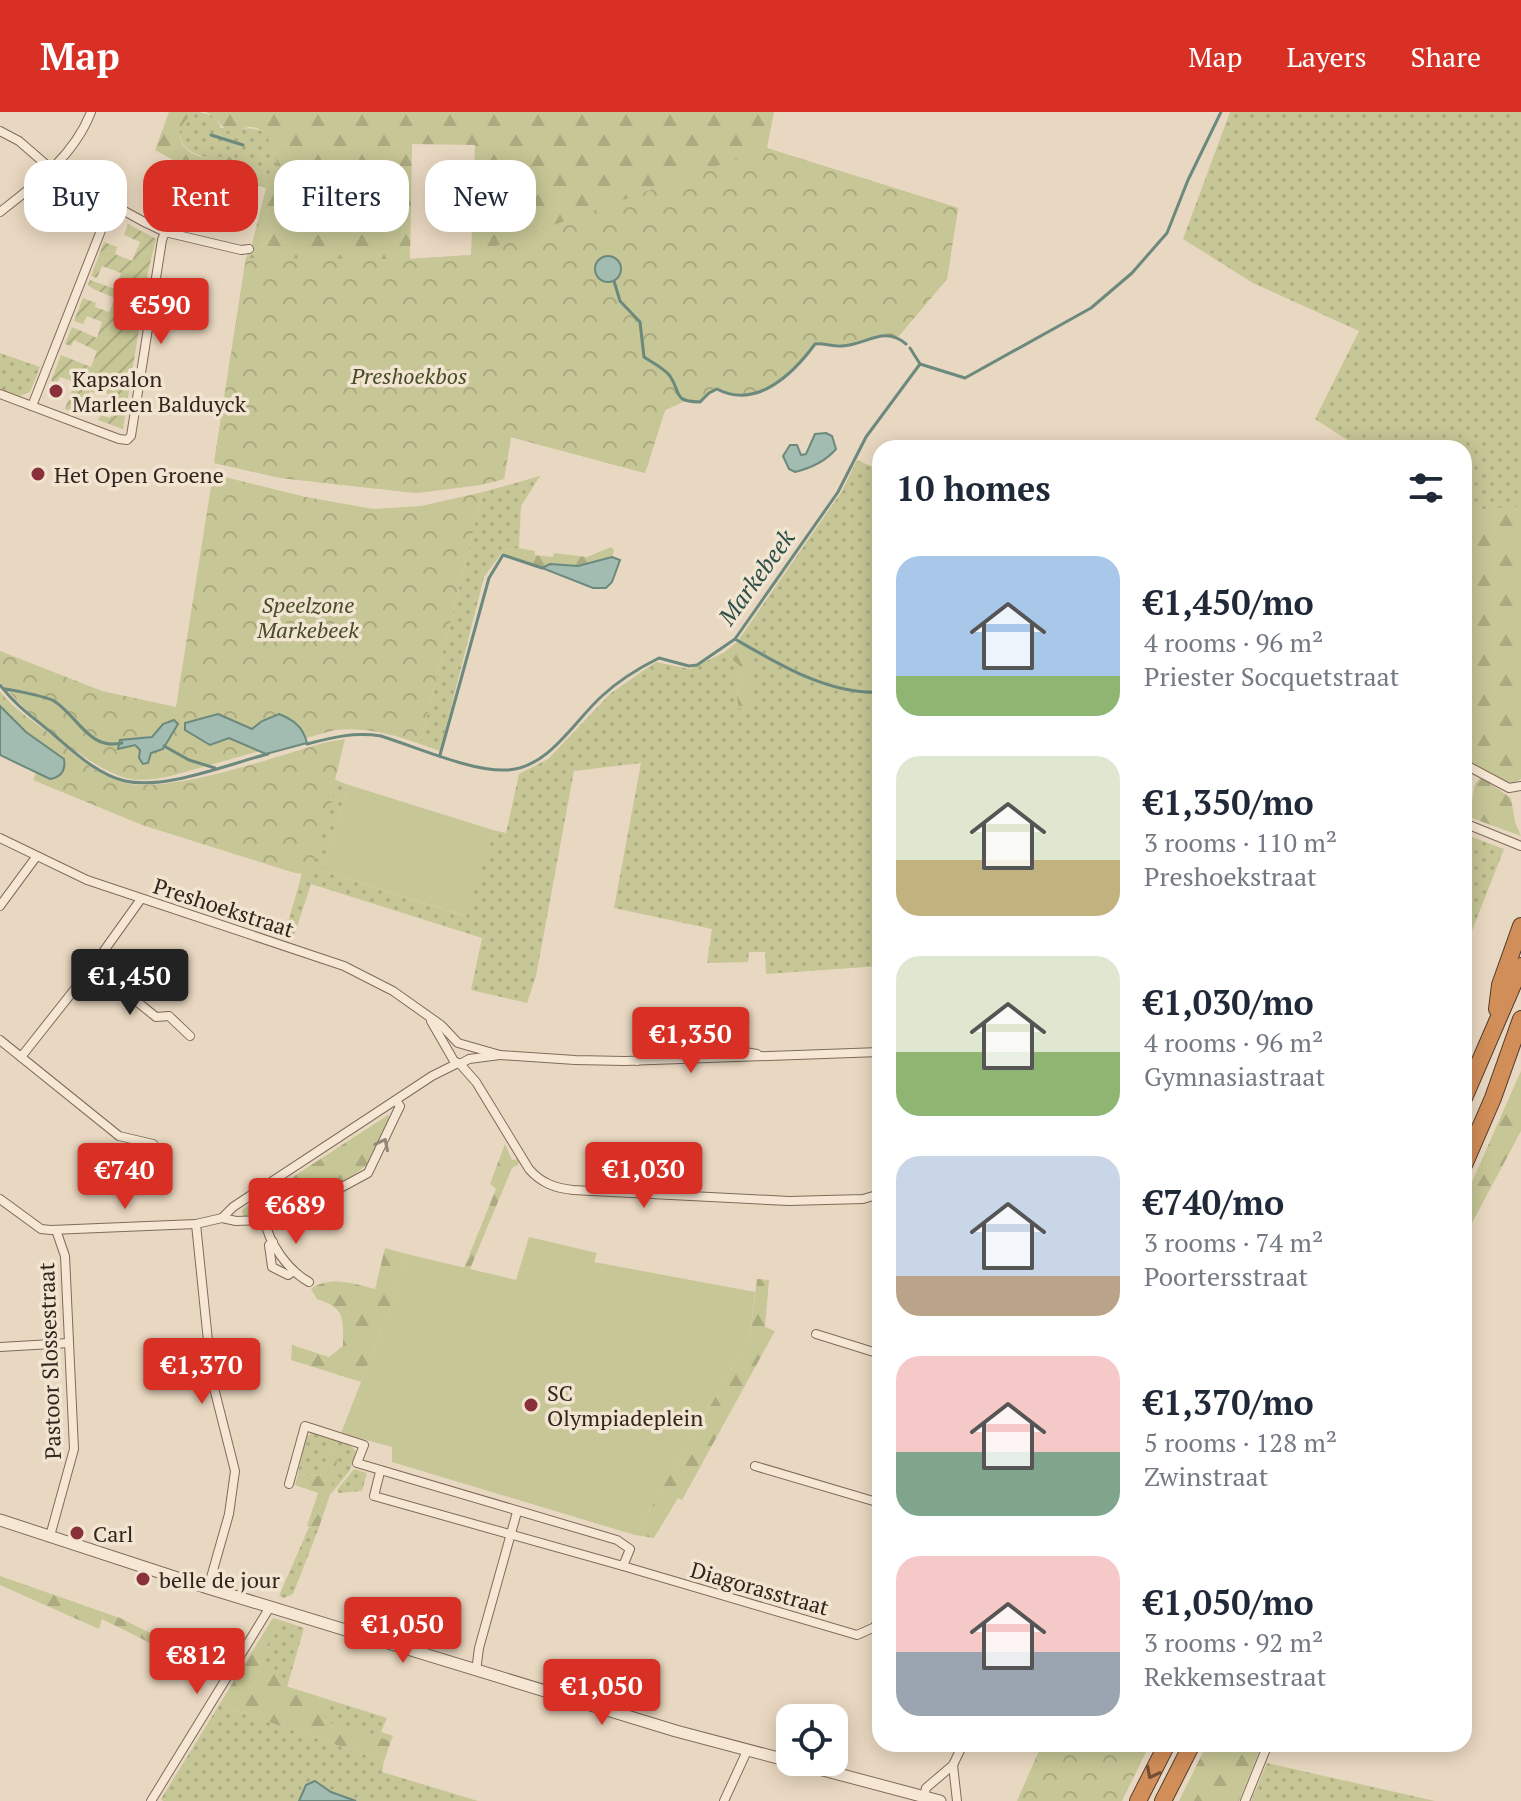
<!DOCTYPE html>
<html lang="en">
<head>
<meta charset="utf-8">
<style>
  :root { --surface:#fff; --page:#f6f6f7; --text:#1f2937; --muted:#747a83; --accent:#d93025 }
  body { margin:0; font-family:"PT Serif",serif; background:var(--page); color:var(--text); height:100vh; display:flex; flex-direction:column; font-size:30px; white-space:nowrap }
  * { box-sizing:border-box; margin:0 }
  p { font-size:26px; color:var(--muted) }
  .icon { flex:none; width:44px; height:44px; fill:none; stroke:currentColor; stroke-width:2; stroke-linecap:round; stroke-linejoin:round }
  .map { position:relative; flex:1; overflow:hidden }
  .sheet { position:absolute; left:872px; top:328px; width:600px; height:1312px; display:flex; flex-direction:column; background:var(--surface); border-radius:24px; box-shadow:0 4px 20px #0003 }
  .sheet>* { flex:none }
  .hud { position:absolute; left:24px; top:48px; width:728px; height:72px; display:flex; gap:16px }
  .controls { position:absolute; left:776px; top:1592px; display:grid; gap:16px }
  .controls a { display:grid; place-items:center; width:72px; height:72px; border-radius:16px; background:var(--surface); box-shadow:0 4px 20px #0003; font-size:40px }
  .price { position:absolute; translate:-50% -68px; padding:0 18px; border-radius:8px; background:var(--accent); color:#fff; font-size:26px; line-height:52px; filter:drop-shadow(0 2px 4px #0008) }
  .price::after { content:''; position:absolute; left:50%; top:48px; width:24px; height:18px; margin-left:-12px; background:inherit; clip-path:polygon(0 0,100% 0,50% 100%) }
  .price.selected { background:#222; color:#fff }
  ul { padding:0; list-style:none }
  li { display:flex; align-items:center; gap:24px; height:200px; padding:0 24px }
  li span { display:grid; place-items:center; flex:none; width:224px; height:160px; border-radius:24px; color:#555 }
  li>.icon { margin-inline-start:auto }
  span .icon { width:96px; height:96px; fill:#fffc; stroke-width:1 }
  li b { font-size:34px }
  h2 { display:flex; justify-content:space-between; align-items:center; height:96px; padding:0 24px; font-size:34px }
  .chip { padding:0 28px; border-radius:24px; background:var(--surface); box-shadow:0 4px 20px #0003; font-size:28px; line-height:72px }
  .chip.selected { background:var(--accent); color:#fff }
  header { display:flex; align-items:center; gap:48px; box-sizing:border-box; height:112px; padding:0 40px; background:var(--accent); color:#fff }
  header strong { font-size:38px }
  nav { display:flex; gap:44px; margin-inline-start:auto; font-size:28px }
  .map>svg:first-child { display:block }
</style>
</head>
<body>
<header>
<strong>Map</strong>
<nav><a>Map</a><a>Layers</a><a>Share</a></nav>
</header>
<div class="map">
<svg width="1521" height="1689" viewBox="0 0 1521 1689">
  <defs>
    <pattern id="grass-dots" width="8" height="8" patternUnits="userSpaceOnUse" patternTransform="scale(2)"><rect width="8" height="8" fill="#c6c696"/><path d="M2 2h.1M6 6h.1" fill="none" stroke="#abaa81" stroke-width="1.8" stroke-linecap="round"/></pattern>
    <pattern id="forest-firs" width="22" height="20" patternUnits="userSpaceOnUse" patternTransform="scale(2)"><rect width="22" height="20" fill="#c6c696"/><path d="M5 1l3.5 6h-7zM16 11l3.5 6h-7z" fill="#abaa81"/></pattern>
    <pattern id="park-crowns" width="20" height="18" patternUnits="userSpaceOnUse" patternTransform="scale(2)"><rect width="20" height="18" fill="#c6c696"/><path d="M2 6a3 3 0 1 1 6 0M12 15a3 3 0 1 1 6 0" fill="none" stroke="#abaa81"/></pattern>
    <pattern id="garden-furrows" width="10" height="10" patternUnits="userSpaceOnUse" patternTransform="scale(2)"><rect width="10" height="10" fill="#c6c696"/><path d="M-1 1l2-2M0 10L10 0M9 11l2-2" fill="none" stroke="#abaa81"/></pattern>
  </defs>
  <rect width="100%" height="100%" fill="#e9d8c1"/>
  <g fill="url(#grass-dots)">
    <path d="M199,0L214,4L221,16C262,18 266,9 278,53C274,59 271,63 264,64C252,65 245,58 235,53C217,45 181,47 180,21C179,8 189,4 199,0Z"/>
    <path d="M1230,0H1521V396L1464,398V336H1360L1315,307L1359,219L1253,171L1183,127Z"/>
    <path d="M0,241L40,255L30,280L20,284L0,277Z"/>
    <path d="M857,348L880,358V854L766,862L765,840H749L748,850L707,851L712,817L614,796L641,651L574,659L536,864L527,891L471,878L482,826L311,772L293,827L284,824L304,755L335,668L349,673L322,759L465,804L493,718L506,721L519,662L548,647L611,581L656,550L690,557L723,541L739,553L737,586L750,538L737,530L842,379Z"/>
    <path d="M540,364L521,394L519,436L504,438L484,465L440,639L420,632L483,380Z"/>
    <path d="M1464,722L1504,737L1464,839Z"/>
    <path d="M312,1321L347,1331L356,1339L350,1358L330,1383L339,1334L332,1335L320,1364L298,1362L306,1325Z"/>
    <path d="M354,1357L367,1361L362,1379L339,1381L337,1378Z"/>
    <path d="M309,1415L318,1418L293,1482L284,1486L279,1484Z"/>
    <path d="M280,1508L304,1516L287,1575L278,1572L259,1549Z"/>
    <path d="M330,1588L387,1606L381,1620L393,1624L391,1629L323,1609Z"/>
    <path d="M219,1593L384,1649L382,1660L478,1689H356L331,1680L315,1669L299,1689H163L161,1687Z"/>
    <path d="M1267,1651L1435,1689H1251Z"/>
  </g>
  <g fill="url(#forest-firs)" fill-rule="evenodd">
    <path d="M169,0H199C171,10 175,40 203,45C212,47 221,43 230,45C242,60 264,74 278,53C272,31 262,1 233,22C221,16 217,6 206,0H774L767,36L958,96L947,167L898,225L878,223L842,234L825,231L815,232C791,261 757,299 717,277L709,281L700,290L685,289L665,298L645,361L511,325L504,367L480,373L416,381L281,366L214,351L246,146L252,132L266,76L182,53L155,38ZM412,32L475,33L471,143L410,147Z"/>
    <path d="M1517,395L1521,396V667L1512,672L1464,648V398Z"/>
    <path d="M611,435L614,438L612,445L578,454L550,452L542,456L502,441L504,438L519,436L535,439V443L553,445L554,441L587,445Z"/>
    <path d="M737,530L750,537L752,595L739,597L737,586L739,553L723,541Z"/>
    <path d="M1481,665L1511,686L1515,710L1521,724L1469,705L1475,672Z"/>
    <path d="M1521,959V1019L1464,1126V1088Z"/>
    <path d="M388,1003L391,1008L368,1052L349,1067L283,1104H243L242,1098Z"/>
    <path d="M505,1032L512,1048L519,1047V1052L512,1056L470,1157L464,1156L496,1077L490,1072Z"/>
    <path d="M385,1136L407,1142L390,1196L361,1270L291,1248L292,1233L329,1245L343,1234C343,1207 346,1196 317,1187L311,1177C329,1163 354,1172 375,1177Z"/>
    <path d="M757,1167L769,1168L765,1215L775,1219L682,1388L678,1386L654,1426L635,1423L750,1225Z"/>
    <path d="M335,1333L340,1334L330,1383L318,1418L307,1414L318,1381L295,1373L298,1362L320,1364L332,1335Z"/>
    <path d="M0,1464L120,1506L208,1550L204,1558L102,1507L99,1517L0,1473Z"/>
    <path d="M273,1506L280,1508L259,1550L281,1560L279,1572L330,1588L324,1609L391,1629L384,1649L219,1593Z"/>
    <path d="M1207,1632H1262L1239,1689H1179Z"/>
  </g>
  <g fill="url(#park-crowns)">
    <path d="M766,36L958,96L947,167L898,225L878,223L842,234L825,231L815,232C791,261 757,299 717,277L709,281L700,290L685,289L665,298L645,361L511,325L504,367L480,373L416,381L281,366L214,351L246,146L410,147L471,143Z"/>
    <path d="M213,362L306,385L373,397L421,394L483,380L420,632C391,622 366,615 335,618L167,665C154,667 142,669 130,667C91,659 26,601 0,570V539L102,579L176,595Z"/>
    <path d="M0,579C14,598 33,608 51,623C74,642 92,661 122,670C166,684 280,643 327,630L345,627L335,668L338,669L310,759L303,762L295,761L142,713L33,668L36,661L50,667L64,647L26,620L0,594Z"/>
    <path d="M1042,1632H1150L1122,1689H1017Z"/>
  </g>
  <path fill="url(#garden-furrows)" d="M128,112L156,127L148,160L123,317L98,308L101,303L110,306L113,300L107,297L111,284L106,281L107,277L100,274L94,281L90,279L87,287L81,285L76,301L65,297L75,270L60,265L57,271L51,269L61,243L91,255L97,239L74,228L71,234L65,232L72,215L97,226L102,210L87,204L83,212L74,209L83,186L96,191L95,195L109,200L115,186L93,177L88,173L90,168L140,186L141,182L117,174L121,161L102,154L97,166L91,164L104,130L117,135L115,142L132,149L140,130L124,123Z"/>
  <g fill="#c6c696">
    <path d="M349,673L493,718L466,804L322,759Z"/>
    <path d="M529,1125L597,1141L594,1150L755,1180L750,1225L635,1423L392,1350V1335L341,1321L390,1196L407,1142L516,1168Z"/>
  </g>
  <g fill="#a3bcb2" stroke="#6c897e" stroke-width="2">
    <circle cx="608" cy="157" r="13"/>
    <path d="M826,321L832,324L836,337C825,350 811,356 795,360L789,357L783,344L790,333H797L801,343L806,342L815,322Z"/>
    <path d="M612,445L620,448L612,470L606,476H593L542,456L550,452L578,454Z"/>
    <path d="M0,594L26,620L64,647C66,659 61,665 50,667L0,643Z"/>
    <path d="M218,602L252,617L262,609L279,602C294,608 303,615 307,631L266,642L229,626L210,633L185,618V611Z"/>
    <path d="M174,608L178,612L163,637L151,641L148,651L143,652L139,646L140,638L135,633L118,637L120,628L152,625L163,612Z"/>
    <path d="M315,1669L331,1680L356,1689H299L306,1673Z"/>
  </g>
  <g fill="none" stroke-linecap="round" stroke-linejoin="round">
    <g stroke="#6c897e" stroke-width="3">
      <path d="M211,23L243,33"/>
      <path d="M614,169L620,189L640,210L644,245C653,251 664,256 670,264C682,282 672,289 700,290L709,281L717,277C756,298 793,262 815,232C825,231 833,235 842,234C866,233 884,213 906,232"/>
      <path d="M910,236L920,252"/>
      <path d="M735,527C778,552 829,583 880,580"/>
      <path d="M0,573C19,597 32,604 54,623C74,640 98,663 125,669C166,678 228,652 268,642"/>
      <path d="M5,577C13,578 48,585 54,589C77,603 89,639 122,631"/>
      <path d="M307,632C333,625 354,620 381,624C416,635 472,660 507,658C549,656 574,609 602,584C619,568 639,556 659,546L689,554L697,553L735,527L838,380L866,325L920,252L965,266L1091,196L1132,161L1167,121L1188,68L1221,0"/>
      <path d="M164,634L189,648L215,656"/>
      <path d="M440,643L489,466L503,443L542,456"/>
    </g>
    <g stroke="#816a5a" stroke-width="10">
      <g id="minor">
        <path d="M0,19L19,29L57,62L146,111L165,120L241,138L249,137"/>
        <path d="M0,100C36,72 74,44 91,0"/>
        <path d="M0,282L119,327L127,328L131,324L162,128L165,120"/>
        <path d="M32,294L111,93"/>
        <path d="M1464,652L1509,676L1521,674"/>
        <path d="M1464,711L1521,734"/>
        <path d="M0,726L87,768L344,854L393,879L441,913L458,931L500,943L575,948L625,949L880,940"/>
        <path d="M0,794L36,745"/>
        <path d="M93,854L156,905L169,904L190,924"/>
        <path d="M431,909L454,949L460,952L469,947L500,943"/>
        <path d="M0,928L119,1024L153,1032"/>
        <path d="M21,945L93,854L141,787"/>
        <path d="M637,949C677,919 712,935 757,942"/>
        <path d="M460,952L476,970L529,1057C541,1071 555,1076 573,1078L789,1089L863,1087L880,1082"/>
        <path d="M0,1087L41,1117L51,1118L196,1112L222,1106L236,1109L283,1107L368,1061L400,994L396,989"/>
        <path d="M222,1106L233,1095L432,964L458,951"/>
        <path d="M265,1108C268,1131 289,1159 309,1170"/>
        <path d="M196,1112L212,1268L235,1359L229,1402L208,1476"/>
        <path d="M273,1130L269,1133L272,1155L288,1163L294,1159"/>
        <path d="M816,1222L880,1242"/>
        <path d="M0,1235L69,1231"/>
        <path d="M755,1354L880,1391"/>
        <path d="M289,1372L305,1314L364,1333L357,1351L617,1428L630,1437L623,1454L374,1384L380,1360"/>
        <path d="M50,1424L74,1337L65,1144L56,1118"/>
        <path d="M623,1454L857,1523L875,1515L880,1504"/>
        <path d="M476,1559L479,1536L517,1400"/>
        <path d="M953,1653L957,1689"/>
        <path d="M924,1685L926,1676L953,1653L963,1632"/>
        <path d="M151,1689L270,1495"/>
        <path d="M724,1689L747,1639"/>
        <path d="M1245,1689L1268,1632"/>
      </g>
    </g>
    <g stroke="#816a5a" stroke-width="13">
      <path id="tertiary" d="M0,1408L208,1476L676,1619L940,1689"/>
    </g>
    <g stroke="#4f3a2e" stroke-width="18">
      <g id="motorway">
        <path d="M1497,897L1500,873L1521,814"/>
        <path d="M1464,986L1521,854"/>
        <path d="M1464,1053L1493,986L1521,907"/>
        <path d="M1138,1689L1167,1632"/>
        <path d="M1163,1689L1192,1632"/>
      </g>
    </g>
    <use href="#minor" stroke="#f5e7d3" stroke-width="8"/>
    <use href="#tertiary" stroke="#f5e7d3" stroke-width="11"/>
    <use href="#motorway" stroke="#d28e58" stroke-width="16"/>
  </g>
  <defs><path id="oneway-chevron" d="M-2-3.5L2.5 0L-2 3.5" fill="none" stroke-width="1.6" stroke-linecap="round" stroke-linejoin="round" transform="scale(2)"/></defs>
  <use stroke="#948678" href="#oneway-chevron" transform="translate(383 1032) rotate(-63)"/>
  <use stroke="#724f35" href="#oneway-chevron" transform="translate(1152 1661) rotate(117)"/>
  <g fill="#8a303b" stroke="#f1e4d0" stroke-width="3">
    <circle cx="56" cy="279" r="8"/>
    <circle cx="38" cy="362" r="8"/>
    <circle cx="531" cy="1293" r="8"/>
    <circle cx="77" cy="1421" r="8"/>
    <circle cx="143" cy="1467" r="8"/>
  </g>
  <g text-anchor="middle" dominant-baseline="central" stroke-width="7" stroke-linejoin="round" paint-order="stroke">
    <g font-size="22" font-style="italic" fill="#474c26" stroke="#f1e4d0">
      <text x="409" y="263">Preshoekbos</text>
      <text x="308" y="492">Speelzone<tspan x="308" dy="25">Markebeek</tspan></text>
    </g>
    <g font-size="22" fill="#32251d" stroke="#f1e4d0" text-anchor="start">
      <text x="72" y="266">Kapsalon<tspan x="72" dy="25">Marleen Balduyck</tspan></text>
      <text x="54" y="362">Het Open Groene</text>
      <text x="547" y="1280">SC<tspan x="547" dy="25">Olympiadeplein</tspan></text>
      <text x="93" y="1421">Carl</text>
      <text x="159" y="1467">belle de jour</text>
    </g>
    <g font-size="22" fill="#32251d" stroke="#f1e4d0">
      <text transform="translate(224 795) rotate(18)">Preshoekstraat</text>
      <text transform="translate(49 1249) rotate(-92)">Pastoor Slossestraat</text>
      <text transform="translate(760 1476) rotate(16)">Diagorasstraat</text>
    </g>
    <g font-size="24" font-style="italic" fill="#2e504a" stroke="#f1e4d0">
      <text transform="translate(756 465) rotate(-54)">Markebeek</text>
    </g>
  </g>
</svg>
<div class="controls">
<a><svg class="icon" aria-label="locate" viewBox="0 0 24 24"><circle cx="12" cy="12" r="6"/><path d="M12 2v4M12 18v4M2 12h4M18 12h4"/></svg></a>
</div>
<b class="price" style="left:161px;top:234px">€590</b>
<b class="price selected" style="left:130px;top:905px">€1,450</b>
<b class="price" style="left:691px;top:963px">€1,350</b>
<b class="price" style="left:644px;top:1098px">€1,030</b>
<b class="price" style="left:125px;top:1099px">€740</b>
<b class="price" style="left:296px;top:1134px">€689</b>
<b class="price" style="left:202px;top:1294px">€1,370</b>
<b class="price" style="left:403px;top:1553px">€1,050</b>
<b class="price" style="left:197px;top:1584px">€812</b>
<b class="price" style="left:602px;top:1615px">€1,050</b>
<div class="hud">
<a class="chip">Buy</a>
<a class="chip selected">Rent</a>
<a class="chip">Filters</a>
<a class="chip">New</a>
</div>
<section class="sheet">
<h2>10 homes<svg class="icon" aria-label="filters" viewBox="0 0 24 24"><path d="M4 7h16M4 17h16"/><circle cx="9" cy="7" r="2"/><circle cx="15" cy="17" r="2"/></svg></h2>
<ul>
<li><span style="background:linear-gradient(#a9c7e8 75%,#8fb573 0)"><svg class="icon" aria-label="home" viewBox="0 0 24 24"><path d="M3 11l9-7 9 7M6 9v11h12V9"/></svg></span><div><b>€1,450/mo</b><p>4 rooms · 96 m²</p><p>Priester Socquetstraat</p></div></li>
<li><span style="background:linear-gradient(#dfe7d0 65%,#c2b280 0)"><svg class="icon" aria-label="home" viewBox="0 0 24 24"><path d="M3 11l9-7 9 7M6 9v11h12V9"/></svg></span><div><b>€1,350/mo</b><p>3 rooms · 110 m²</p><p>Preshoekstraat</p></div></li>
<li><span style="background:linear-gradient(#dfe7d0 60%,#8fb573 0)"><svg class="icon" aria-label="home" viewBox="0 0 24 24"><path d="M3 11l9-7 9 7M6 9v11h12V9"/></svg></span><div><b>€1,030/mo</b><p>4 rooms · 96 m²</p><p>Gymnasiastraat</p></div></li>
<li><span style="background:linear-gradient(#c9d6e8 75%,#b9a48a 0)"><svg class="icon" aria-label="home" viewBox="0 0 24 24"><path d="M3 11l9-7 9 7M6 9v11h12V9"/></svg></span><div><b>€740/mo</b><p>3 rooms · 74 m²</p><p>Poortersstraat</p></div></li>
<li><span style="background:linear-gradient(#f6c9c9 60%,#7fa58c 0)"><svg class="icon" aria-label="home" viewBox="0 0 24 24"><path d="M3 11l9-7 9 7M6 9v11h12V9"/></svg></span><div><b>€1,370/mo</b><p>5 rooms · 128 m²</p><p>Zwinstraat</p></div></li>
<li><span style="background:linear-gradient(#f6c9c9 60%,#9aa5b1 0)"><svg class="icon" aria-label="home" viewBox="0 0 24 24"><path d="M3 11l9-7 9 7M6 9v11h12V9"/></svg></span><div><b>€1,050/mo</b><p>3 rooms · 92 m²</p><p>Rekkemsestraat</p></div></li>
</ul>
</section>
</div>
</body>
</html>
